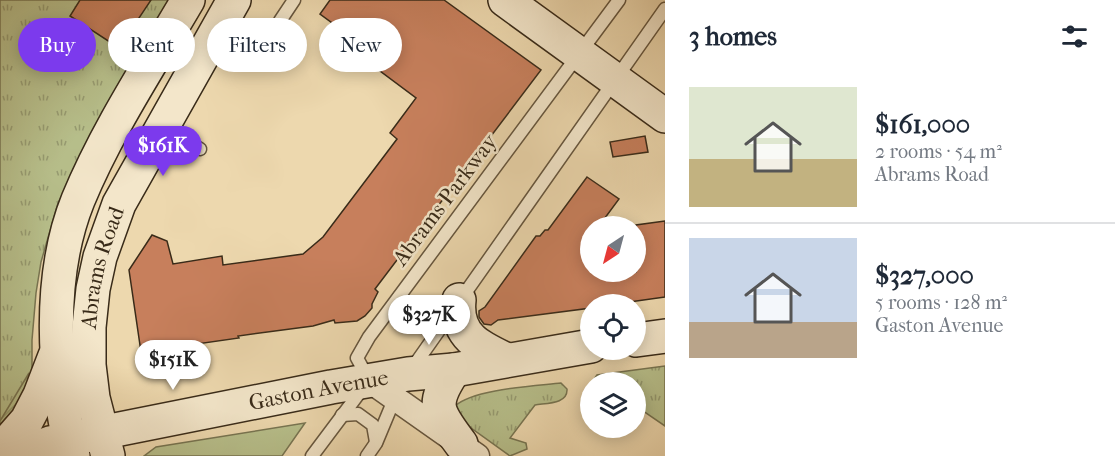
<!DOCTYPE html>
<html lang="en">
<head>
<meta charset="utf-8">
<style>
  :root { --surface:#fff; --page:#f2f2f3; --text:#1f2937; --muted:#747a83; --line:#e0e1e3; --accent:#7c3aed }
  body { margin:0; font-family:"IM FELL French Canon",serif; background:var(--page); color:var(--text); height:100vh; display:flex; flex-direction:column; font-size:22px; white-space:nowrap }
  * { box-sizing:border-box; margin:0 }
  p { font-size:20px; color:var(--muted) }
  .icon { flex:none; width:33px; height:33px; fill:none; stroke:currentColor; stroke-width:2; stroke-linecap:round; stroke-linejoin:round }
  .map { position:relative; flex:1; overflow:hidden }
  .sheet { display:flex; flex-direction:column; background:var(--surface); width:450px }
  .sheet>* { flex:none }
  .top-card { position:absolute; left:18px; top:18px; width:556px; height:54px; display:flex; gap:12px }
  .needle { width:39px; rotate:216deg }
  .tools { position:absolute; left:580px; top:216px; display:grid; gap:12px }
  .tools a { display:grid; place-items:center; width:66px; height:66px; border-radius:50%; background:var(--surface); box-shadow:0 3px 15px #0003; font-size:30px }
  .price { position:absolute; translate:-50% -51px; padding:0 14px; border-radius:21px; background:#fff; color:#222; font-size:20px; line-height:39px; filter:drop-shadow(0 2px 3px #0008) }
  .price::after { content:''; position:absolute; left:50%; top:36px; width:18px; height:14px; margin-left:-9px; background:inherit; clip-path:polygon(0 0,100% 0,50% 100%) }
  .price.active { background:var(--accent); color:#fff }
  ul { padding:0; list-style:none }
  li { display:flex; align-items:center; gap:18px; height:150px; padding:0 24px }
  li+li { border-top:2px solid var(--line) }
  li span { display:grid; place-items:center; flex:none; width:168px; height:120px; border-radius:0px; color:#555 }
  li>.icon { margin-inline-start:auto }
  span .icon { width:72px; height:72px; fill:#fffc; stroke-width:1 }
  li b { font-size:26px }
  h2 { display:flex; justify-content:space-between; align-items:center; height:72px; padding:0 24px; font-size:26px }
  .tag { padding:0 21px; border-radius:27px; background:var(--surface); box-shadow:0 3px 15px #0003; font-size:21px; line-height:54px }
  .tag.active { background:var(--accent); color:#fff }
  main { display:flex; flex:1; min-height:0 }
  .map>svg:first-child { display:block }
</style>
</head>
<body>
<main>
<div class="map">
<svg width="665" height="456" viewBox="0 0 665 456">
  <defs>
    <pattern id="grass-tufts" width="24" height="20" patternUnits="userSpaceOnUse" patternTransform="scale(1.5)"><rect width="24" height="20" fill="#b7bf8b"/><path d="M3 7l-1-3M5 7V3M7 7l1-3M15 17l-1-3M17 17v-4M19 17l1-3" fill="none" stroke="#969b71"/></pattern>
    <pattern id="garden-furrows" width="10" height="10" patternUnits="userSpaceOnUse" patternTransform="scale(1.5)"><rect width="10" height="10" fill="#b7bf8b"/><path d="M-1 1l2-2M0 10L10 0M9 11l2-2" fill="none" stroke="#969b71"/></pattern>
  </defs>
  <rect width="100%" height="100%" fill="#edd8ae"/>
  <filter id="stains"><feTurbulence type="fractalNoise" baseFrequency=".00333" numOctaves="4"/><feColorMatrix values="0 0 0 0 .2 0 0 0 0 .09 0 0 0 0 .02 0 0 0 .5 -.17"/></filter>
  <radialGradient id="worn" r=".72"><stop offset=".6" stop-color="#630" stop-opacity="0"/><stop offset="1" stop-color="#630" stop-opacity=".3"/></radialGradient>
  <g fill="url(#grass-tufts)" stroke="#787552" stroke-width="1.5">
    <path d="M0,0H169L102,117L58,203L41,262L36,293L32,340V384L0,434Z"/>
    <path d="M665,366V426L636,406V382H592L597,375Z"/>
    <path d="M561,383L567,389C568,404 547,403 535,405L510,438L526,443L527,449L510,456L460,420L455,406C473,389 535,386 561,383Z"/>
  </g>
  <path fill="#b7bf8b" stroke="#787552" stroke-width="1.5" d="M305,423L282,456H144L156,447Z"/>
  <path fill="url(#garden-furrows)" stroke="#787552" stroke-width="1.5" d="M29,373L27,393L0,430V421Z"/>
  <g fill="#c77f5c" stroke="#392b19" stroke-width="1.5">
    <path d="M80,0H151L119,48L70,16Z"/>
    <path d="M330,0H444L541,70L375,289L378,292L372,304V308L365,316L357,321L335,323L334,320L313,326L238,336L239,338L141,352L129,270L152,235L167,241L173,264L222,256L223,265L303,254L323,237L397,139L390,133L416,98L356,53L362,45L320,14Z"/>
    <path d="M645,136L648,152L613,157L610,142Z"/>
    <path d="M587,177L619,199L599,226H591V272H636V225L665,221V297L615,304H591V308L498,320L491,325L484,324L479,317V311L485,307L536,236H540L545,230H548Z"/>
  </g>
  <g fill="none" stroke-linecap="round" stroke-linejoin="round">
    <g stroke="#66563e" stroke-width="15">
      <g id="lane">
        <path d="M282,42L280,21L294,0"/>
        <path d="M163,126L200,149"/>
        <path d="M399,297L403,310L419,322L445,320"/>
        <path d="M411,370L665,9"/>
        <path d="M342,415L358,414L373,425L376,442"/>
        <path d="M312,456L369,380L357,358L369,337L619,0"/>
        <path d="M367,456L376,443L396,395"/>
      </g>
    </g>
    <g stroke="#66563e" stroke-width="27">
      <path id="street" d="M369,380L477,456"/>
    </g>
    <g stroke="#392b19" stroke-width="36">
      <g id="secondary">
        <path d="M505,0L665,116"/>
        <path d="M459,300C455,336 479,347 507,360"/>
        <path d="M636,340L665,336"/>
        <path d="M454,370C430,406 437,411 461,444"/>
        <path d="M0,451L27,420L40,395L55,356"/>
        <path id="s1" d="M14,456L50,443L331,387L408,374L454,370L591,346"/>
        <path d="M73,456C53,377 47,277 78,200C107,130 150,65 188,0"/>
        <path id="s2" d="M108,456L93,398L89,365V327L93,289L100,257L119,204L234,0"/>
      </g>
    </g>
    <use href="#lane" stroke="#f3e6ca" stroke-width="12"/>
    <use href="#street" stroke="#f3e6ca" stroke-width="24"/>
    <use href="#secondary" stroke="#f3e6ca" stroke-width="33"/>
  </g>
  <g text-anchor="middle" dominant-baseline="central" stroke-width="5" stroke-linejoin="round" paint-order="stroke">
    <g font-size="22" fill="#392b19" stroke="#f3e6ca">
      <text transform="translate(445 200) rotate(-53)">Abrams Parkway</text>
      <text stroke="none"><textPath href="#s2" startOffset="192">Abrams Road</textPath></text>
      <text stroke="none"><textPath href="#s1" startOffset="312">Gaston Avenue</textPath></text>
    </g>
  </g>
  <rect width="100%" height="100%" filter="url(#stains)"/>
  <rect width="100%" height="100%" fill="url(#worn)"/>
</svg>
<div class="tools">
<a><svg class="needle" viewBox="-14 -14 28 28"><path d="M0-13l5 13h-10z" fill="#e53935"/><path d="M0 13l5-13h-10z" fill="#747a83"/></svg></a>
<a><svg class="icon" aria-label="locate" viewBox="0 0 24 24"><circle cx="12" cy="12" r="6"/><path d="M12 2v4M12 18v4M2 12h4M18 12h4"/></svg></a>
<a><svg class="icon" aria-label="layers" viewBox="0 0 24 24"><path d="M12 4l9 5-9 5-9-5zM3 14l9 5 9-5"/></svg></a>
</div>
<b class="price active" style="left:163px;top:177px">$161K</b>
<b class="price" style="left:429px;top:346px">$327K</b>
<b class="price" style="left:173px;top:391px">$151K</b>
<div class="top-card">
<a class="tag active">Buy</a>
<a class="tag">Rent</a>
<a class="tag">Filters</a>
<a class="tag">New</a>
</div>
</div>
<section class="sheet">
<h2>3 homes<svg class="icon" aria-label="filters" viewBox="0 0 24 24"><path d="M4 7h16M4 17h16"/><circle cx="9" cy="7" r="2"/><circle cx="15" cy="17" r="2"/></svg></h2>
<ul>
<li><span style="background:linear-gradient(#dfe7d0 60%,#c2b280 0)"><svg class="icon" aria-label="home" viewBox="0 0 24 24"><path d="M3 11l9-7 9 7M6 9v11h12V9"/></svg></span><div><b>$161,000</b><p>2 rooms · 54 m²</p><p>Abrams Road</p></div></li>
<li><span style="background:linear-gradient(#c9d6e8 70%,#b9a48a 0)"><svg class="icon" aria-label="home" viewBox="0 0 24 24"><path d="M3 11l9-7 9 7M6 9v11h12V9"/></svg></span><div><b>$327,000</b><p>5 rooms · 128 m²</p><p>Gaston Avenue</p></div></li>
</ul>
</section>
</main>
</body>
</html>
